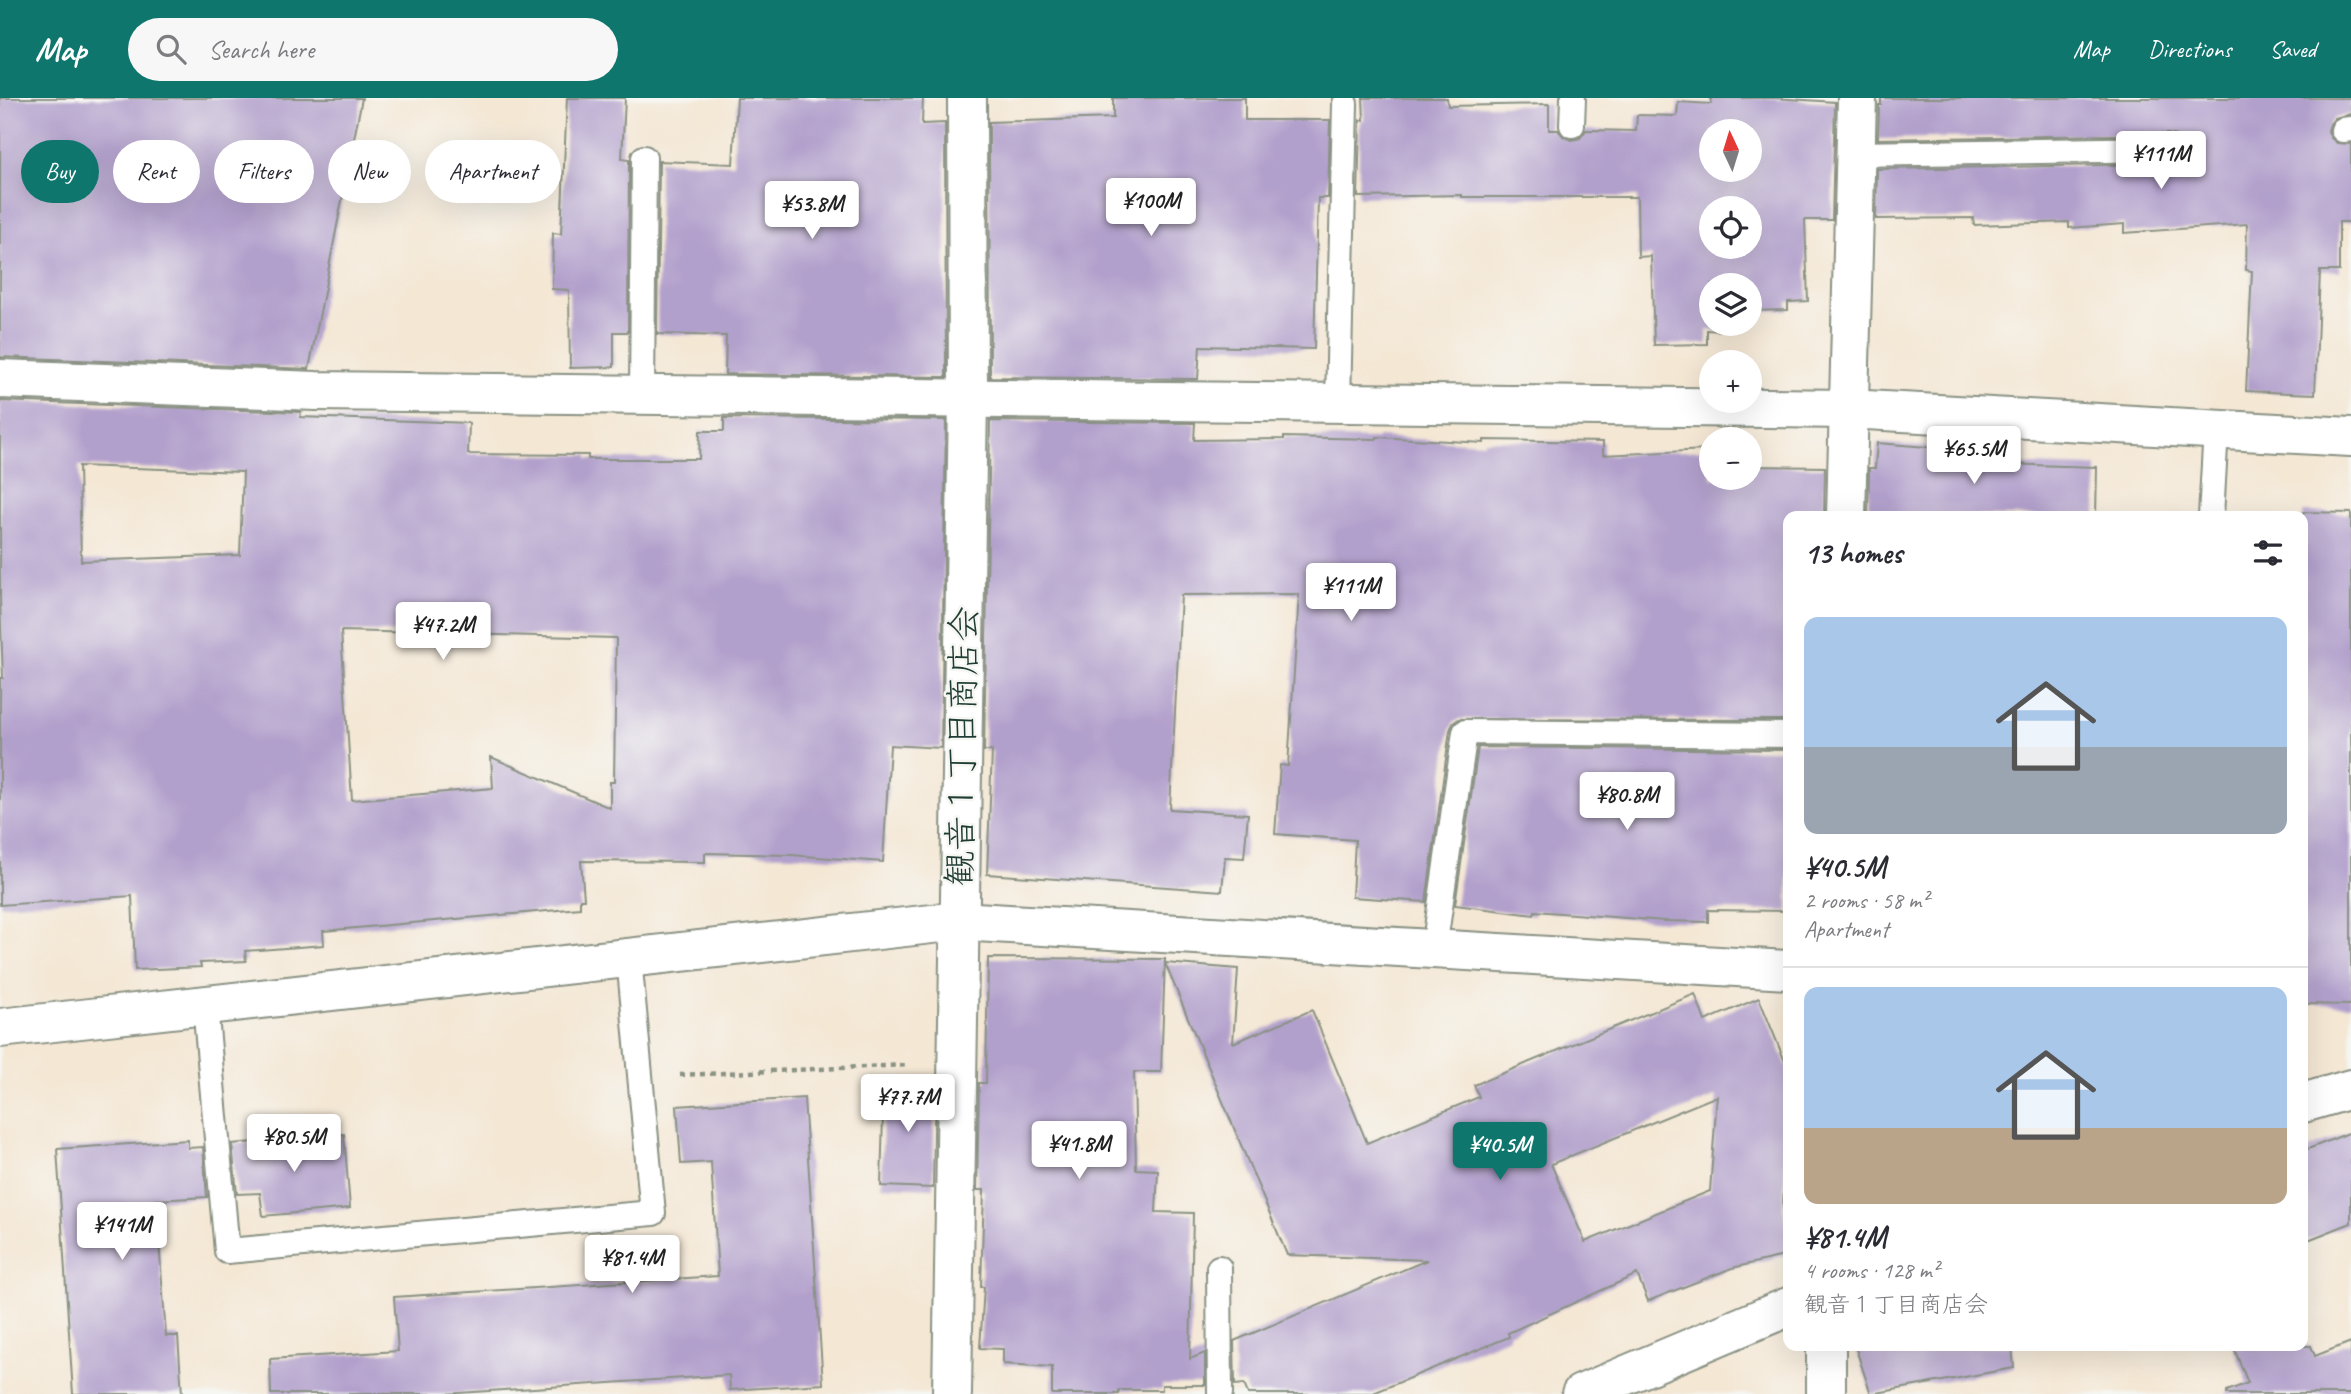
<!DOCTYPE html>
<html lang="en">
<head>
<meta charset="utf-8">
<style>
  :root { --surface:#fff; --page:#f7f7f7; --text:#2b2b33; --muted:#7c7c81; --line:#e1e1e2; --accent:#0f766e }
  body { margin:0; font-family:Caveat,"Klee One",sans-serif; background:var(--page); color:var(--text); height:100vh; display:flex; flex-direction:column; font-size:26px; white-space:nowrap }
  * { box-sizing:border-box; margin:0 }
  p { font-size:23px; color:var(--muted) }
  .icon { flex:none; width:38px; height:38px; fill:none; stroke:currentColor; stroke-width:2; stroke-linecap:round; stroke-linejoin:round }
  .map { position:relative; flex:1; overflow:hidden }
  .details { position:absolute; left:1783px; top:413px; width:525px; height:840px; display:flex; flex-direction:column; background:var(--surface); border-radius:14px; box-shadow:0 7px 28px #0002 }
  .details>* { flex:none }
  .top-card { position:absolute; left:21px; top:42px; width:665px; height:63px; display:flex; gap:14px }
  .needle { width:46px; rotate:356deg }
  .buttons { position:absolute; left:1699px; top:21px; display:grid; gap:14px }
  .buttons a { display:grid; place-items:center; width:63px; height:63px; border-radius:50%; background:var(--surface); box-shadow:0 7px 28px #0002; font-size:35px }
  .price { position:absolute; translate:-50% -60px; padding:0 16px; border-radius:7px; background:#fff; color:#222; font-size:23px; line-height:46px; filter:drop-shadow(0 2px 4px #0008) }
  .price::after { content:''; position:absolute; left:50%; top:42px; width:21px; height:16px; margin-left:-10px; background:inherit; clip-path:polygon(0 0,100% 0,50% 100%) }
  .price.selected { background:var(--accent); color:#fff }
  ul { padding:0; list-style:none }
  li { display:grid; align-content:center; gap:14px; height:371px; padding:0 21px }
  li+li { border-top:2px solid var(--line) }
  li span { display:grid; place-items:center; height:217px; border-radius:14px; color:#555 }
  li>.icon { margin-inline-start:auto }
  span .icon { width:126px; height:126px; fill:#fffc; stroke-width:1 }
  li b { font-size:30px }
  h2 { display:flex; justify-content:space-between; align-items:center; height:84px; padding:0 21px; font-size:30px }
  .pill { padding:0 24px; border-radius:32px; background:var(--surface); box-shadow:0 7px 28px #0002; font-size:24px; line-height:63px }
  .pill.selected { background:var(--accent); color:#fff }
  header { display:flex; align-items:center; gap:42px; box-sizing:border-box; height:98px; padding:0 35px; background:var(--accent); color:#fff }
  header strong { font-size:33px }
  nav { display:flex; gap:38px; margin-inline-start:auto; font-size:24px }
  .search { width:490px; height:63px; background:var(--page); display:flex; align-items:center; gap:18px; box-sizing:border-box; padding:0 24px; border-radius:38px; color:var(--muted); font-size:26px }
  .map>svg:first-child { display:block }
</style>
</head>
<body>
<header>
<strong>Map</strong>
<div class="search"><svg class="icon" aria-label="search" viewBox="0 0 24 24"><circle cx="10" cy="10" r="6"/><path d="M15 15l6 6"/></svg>Search here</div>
<nav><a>Map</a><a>Directions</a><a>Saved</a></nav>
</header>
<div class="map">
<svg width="2351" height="1296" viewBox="0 0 2351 1296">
  <rect width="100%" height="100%" fill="#f6f6f2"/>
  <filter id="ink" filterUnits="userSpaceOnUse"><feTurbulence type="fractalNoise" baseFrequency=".0143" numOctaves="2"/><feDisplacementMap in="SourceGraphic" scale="14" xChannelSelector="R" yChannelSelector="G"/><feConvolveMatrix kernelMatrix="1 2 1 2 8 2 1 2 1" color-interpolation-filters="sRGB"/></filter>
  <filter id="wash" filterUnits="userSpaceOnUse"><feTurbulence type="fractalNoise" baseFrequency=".00686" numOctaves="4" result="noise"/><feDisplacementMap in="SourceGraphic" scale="28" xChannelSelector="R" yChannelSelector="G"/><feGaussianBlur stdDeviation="1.57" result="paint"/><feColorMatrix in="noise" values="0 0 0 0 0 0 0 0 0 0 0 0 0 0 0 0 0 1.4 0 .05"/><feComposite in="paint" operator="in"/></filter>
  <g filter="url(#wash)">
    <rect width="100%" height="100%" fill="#f4e7d4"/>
    <g id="blocks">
      <g fill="#b2a0cc" fill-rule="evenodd">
        <path d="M0,0H362L309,271L0,259Z"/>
        <path d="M567,0H625L622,61L629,62L628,234H614V269L570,270L569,192L552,191L553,135L561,136Z"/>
        <path d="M737,0H923L922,26L945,25L946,279L725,276L726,238L657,236L659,63L733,66Z"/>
        <path d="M1113,0H1245V22H1330L1328,100H1318L1314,251L1200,248L1198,281L990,279L989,24L1113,20Z"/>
        <path d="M1363,0H1447L1448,8L1549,6V32H1558L1564,39L1572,42L1580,40L1586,32L1636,33L1637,17L1677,18L1678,4L1711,6V0H1773L1835,4L1832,122H1805L1808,203L1788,204V212L1750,213V187H1712V226H1719V233L1707,232V246L1654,247L1651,158L1638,159L1637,99H1462V97L1358,99L1360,22H1364ZM1712,33H1750V72H1712ZM1712,110H1750V149H1712Z"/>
        <path d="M1881,0H2351V16L2335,20L2330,26L2328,33L2331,40L2337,45L2351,46V124H2339V173H2320L2315,296L2246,293L2252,173L2246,172L2247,126L2124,135V126L2069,130V124L1974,127L1973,120L1876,121L1877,71L2168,66L2176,63L2181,58V44L2176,38L2168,36L1878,41L1879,7H1881Z"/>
        <path d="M0,303L301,314L300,319L469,325L468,356L588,357V361H699L700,333H724V320L946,322L941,650L890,647L883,764L791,757L705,755V764L581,763L584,801H580V810L323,833L324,847L245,853L246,863L200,865L201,869L135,872L132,798L0,807V580H3L0,501ZM79,368L243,374L240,457L81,463ZM341,533L616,540L614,684H610V710L491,659L493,690L352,702Z"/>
        <path d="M990,323L1195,325L1194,342L1284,341V339L1377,341V339L1484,345V342L1603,344V357L1707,352L1708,367H1712V380H1750V368L1825,369L1824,418H1788V622L1459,621L1453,625L1450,632L1426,804L1352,799L1355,742L1275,736L1280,667L1288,668L1299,496L1181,497L1170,711L1248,716L1244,760L1225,759L1222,793L987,776L992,653H984Z"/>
        <path d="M1877,345L1965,352L1964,365L2097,369L2096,418H1868L1869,370H1875Z"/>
        <path d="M2303,414L2351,415V907L2303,906Z"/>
        <path d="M1478,649L1788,652V813L1708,812V824L1665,823L1535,813L1534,817L1455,807Z"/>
        <path d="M988,860L1165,861L1161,974H1134L1136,1071L1158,1072L1156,1114L1193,1115L1190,1261L1205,1255V1287H1162V1292H1119V1296H1052V1269L1003,1266V1251L980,1250L984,1189H981L984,1092H977L979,985H986Z"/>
        <path d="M1165,865L1238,871L1233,945L1312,912L1367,1045L1479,999L1474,987L1695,896L1705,923L1759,900L1788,971V1018L1783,1109L1788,1131V1157L1732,1170L1648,1203L1637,1176L1508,1235L1509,1239L1371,1296H1248L1244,1286L1235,1287L1234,1243L1427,1162L1287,1157ZM1717,998L1710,1093L1585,1144L1551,1066Z"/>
        <path d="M884,981L935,983L933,1090L881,1088Z"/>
        <path d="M804,1000L823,1286L730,1292L729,1277L444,1296H271L270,1261L398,1253L394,1199L718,1178L711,1064L681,1066L677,1008Z"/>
        <path d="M2351,1034V1125L2303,1144V1053Z"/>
        <path d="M344,1036L350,1110L263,1118L260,1095L237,1096L232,1046Z"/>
        <path d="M188,1042V1050L203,1049L207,1099L156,1102L166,1238H178L182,1296H73L57,1051Z"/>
        <path d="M2351,1244V1296H2227V1293L2248,1285L2233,1248H2311L2315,1258Z"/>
        <path d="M1855,1248H2012L2014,1270L1871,1296Z"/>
      </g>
    </g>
  </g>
  <g filter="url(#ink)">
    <use href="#blocks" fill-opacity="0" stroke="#8a9284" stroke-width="2"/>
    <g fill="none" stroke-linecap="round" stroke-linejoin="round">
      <g stroke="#8a9284" stroke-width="28">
        <g id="service">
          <path d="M1572,27L1573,0"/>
          <path d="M2343,32L2351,31"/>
          <path d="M1854,56L2168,51"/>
          <path d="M642,297L644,60"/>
          <path d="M1338,305L1345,6"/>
          <path d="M2211,418L2216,331"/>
          <path d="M1434,851L1465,634L1788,637"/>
          <path d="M205,907L227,1153L653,1115L629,860"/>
          <path d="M1219,1170L1220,1296"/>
        </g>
      </g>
      <g stroke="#8a9284" stroke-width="42">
        <g id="minor">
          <path d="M0,281L316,293L1848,311L2351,339"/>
          <path d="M1846,418L1857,0"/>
          <path d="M0,930L959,823L1788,872"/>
          <path d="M2303,1005L2351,991"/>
          <path d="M952,1296L968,301L967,0"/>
          <path d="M1581,1296L1788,1209"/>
          <path d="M1826,1296V1248"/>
        </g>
      </g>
      <path stroke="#8a9284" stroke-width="4.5" stroke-dasharray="5 5" stroke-linecap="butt" d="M680,977L909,967"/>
      <use href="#service" stroke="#fff" stroke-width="24"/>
      <use href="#minor" stroke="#fff" stroke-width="38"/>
    </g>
  </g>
  <g text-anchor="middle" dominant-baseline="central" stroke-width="5" stroke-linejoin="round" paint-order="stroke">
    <g font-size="35" fill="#1f3d34" stroke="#f6f6f2">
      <text transform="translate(962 648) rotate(-89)">観音１丁目商店会</text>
    </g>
  </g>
</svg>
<div class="buttons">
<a><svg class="needle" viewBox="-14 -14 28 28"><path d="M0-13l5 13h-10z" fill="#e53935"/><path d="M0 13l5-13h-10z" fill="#7c7c81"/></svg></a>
<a><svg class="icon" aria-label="locate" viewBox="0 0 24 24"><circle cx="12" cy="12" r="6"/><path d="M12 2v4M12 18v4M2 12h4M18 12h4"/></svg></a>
<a><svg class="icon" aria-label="layers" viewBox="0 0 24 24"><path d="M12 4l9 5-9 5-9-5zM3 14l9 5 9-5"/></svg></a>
<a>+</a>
<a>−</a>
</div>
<b class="price" style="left:2161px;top:93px">¥111M</b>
<b class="price" style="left:1151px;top:140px">¥100M</b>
<b class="price" style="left:812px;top:143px">¥53.8M</b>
<b class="price" style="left:1974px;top:388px">¥65.5M</b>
<b class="price" style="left:1351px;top:525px">¥111M</b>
<b class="price" style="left:443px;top:564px">¥47.2M</b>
<b class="price" style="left:1627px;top:734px">¥80.8M</b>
<b class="price" style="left:908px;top:1036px">¥77.7M</b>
<b class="price" style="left:294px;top:1076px">¥80.5M</b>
<b class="price" style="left:1079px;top:1083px">¥41.8M</b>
<b class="price selected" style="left:1500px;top:1084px">¥40.5M</b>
<b class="price" style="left:122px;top:1164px">¥141M</b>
<b class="price" style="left:632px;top:1197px">¥81.4M</b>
<div class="top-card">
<a class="pill selected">Buy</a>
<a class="pill">Rent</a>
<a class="pill">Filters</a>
<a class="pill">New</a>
<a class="pill">Apartment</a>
</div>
<section class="details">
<h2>13 homes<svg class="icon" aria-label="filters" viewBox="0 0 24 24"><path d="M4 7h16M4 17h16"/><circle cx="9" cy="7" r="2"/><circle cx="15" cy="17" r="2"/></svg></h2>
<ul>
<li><span style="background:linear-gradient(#a9c7e8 60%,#9aa5b1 0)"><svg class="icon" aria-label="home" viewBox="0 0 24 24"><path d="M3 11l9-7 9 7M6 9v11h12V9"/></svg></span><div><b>¥40.5M</b><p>2 rooms · 58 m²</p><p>Apartment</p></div></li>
<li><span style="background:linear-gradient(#a9c7e8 65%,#b9a48a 0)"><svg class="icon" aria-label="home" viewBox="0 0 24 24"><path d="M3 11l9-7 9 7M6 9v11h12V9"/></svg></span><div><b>¥81.4M</b><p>4 rooms · 128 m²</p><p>観音１丁目商店会</p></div></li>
</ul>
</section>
</div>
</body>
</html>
